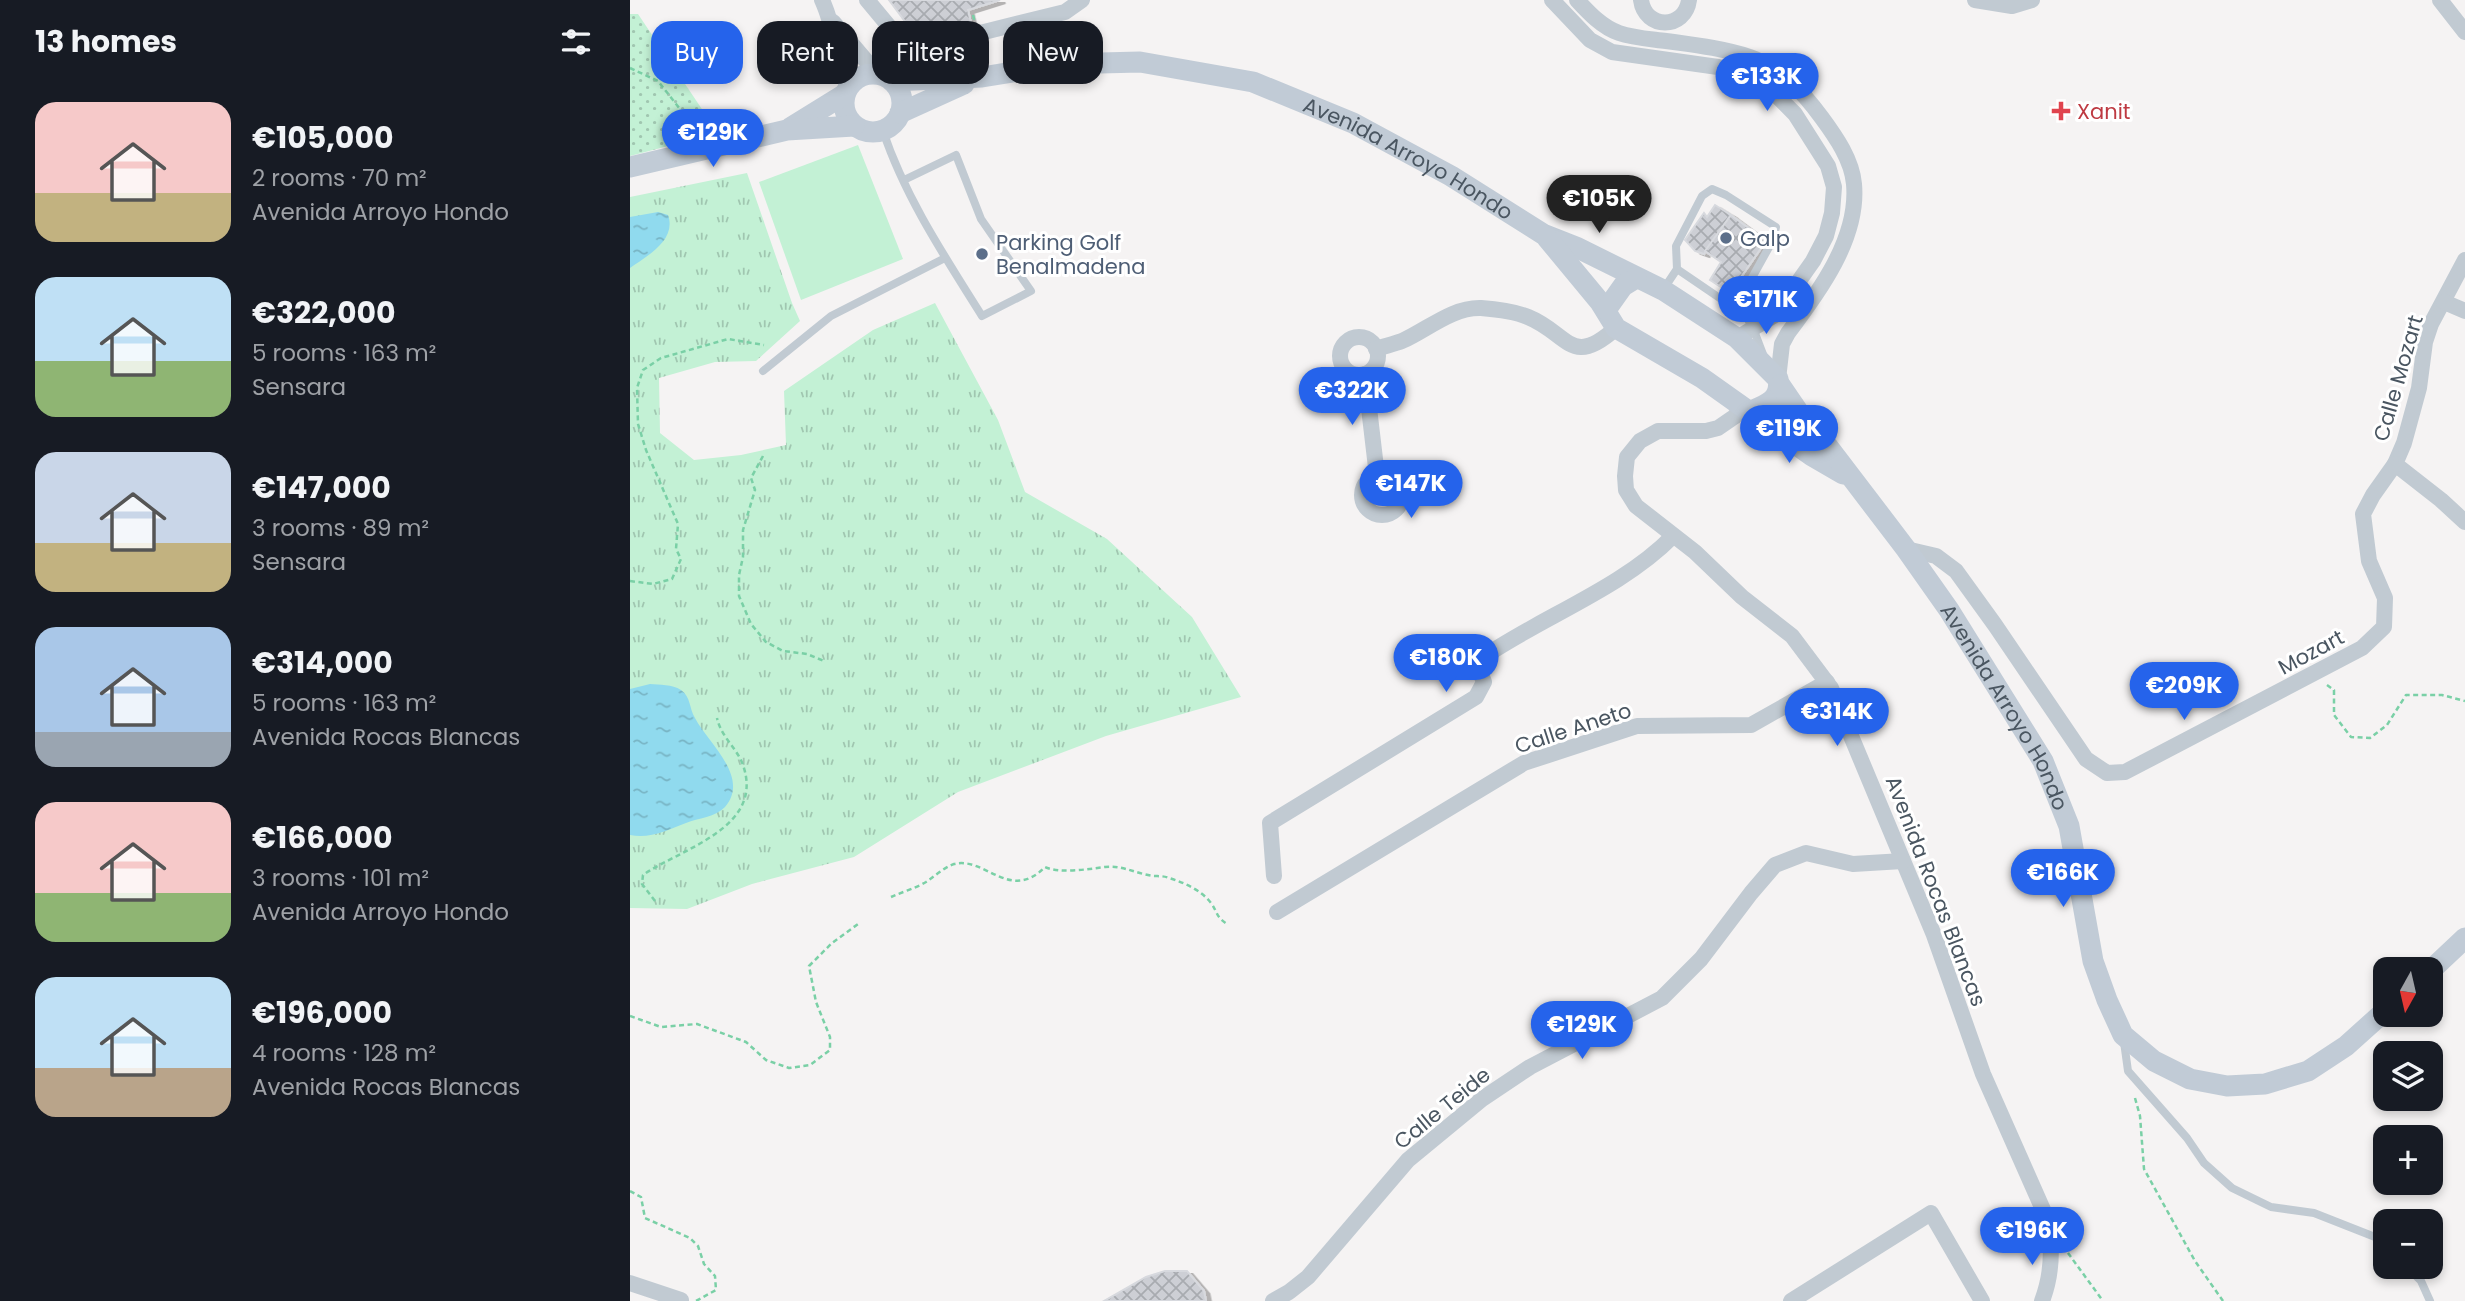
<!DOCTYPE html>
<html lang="en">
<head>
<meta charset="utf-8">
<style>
  :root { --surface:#171b24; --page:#242831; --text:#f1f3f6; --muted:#9ea1a6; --accent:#2563eb }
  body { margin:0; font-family:Poppins,sans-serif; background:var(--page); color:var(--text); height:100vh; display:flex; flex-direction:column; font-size:26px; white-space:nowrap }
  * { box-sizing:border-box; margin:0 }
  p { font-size:23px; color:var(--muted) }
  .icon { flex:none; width:38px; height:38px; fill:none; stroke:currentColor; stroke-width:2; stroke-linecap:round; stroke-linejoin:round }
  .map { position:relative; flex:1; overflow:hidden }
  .sheet { display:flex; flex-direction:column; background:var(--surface); width:630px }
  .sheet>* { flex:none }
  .guide { position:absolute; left:21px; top:21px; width:665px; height:63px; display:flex; gap:14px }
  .needle { width:46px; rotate:188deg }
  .tools { position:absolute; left:1743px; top:957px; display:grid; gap:14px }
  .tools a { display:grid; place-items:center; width:70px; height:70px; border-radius:14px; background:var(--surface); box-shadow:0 4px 10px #0003; font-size:35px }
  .price { position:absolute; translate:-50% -60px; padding:0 16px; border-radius:24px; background:var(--accent); color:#fff; font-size:23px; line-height:46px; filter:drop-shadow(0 2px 4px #0008) }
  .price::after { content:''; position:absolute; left:50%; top:42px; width:21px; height:16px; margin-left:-10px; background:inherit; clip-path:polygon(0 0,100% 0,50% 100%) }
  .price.current { background:#222; color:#fff }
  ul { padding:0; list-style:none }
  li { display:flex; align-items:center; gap:21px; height:175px; padding:0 35px }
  li span { display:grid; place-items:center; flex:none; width:196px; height:140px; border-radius:21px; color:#555 }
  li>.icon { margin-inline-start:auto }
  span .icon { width:84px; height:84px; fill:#fffc; stroke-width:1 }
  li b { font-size:30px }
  h2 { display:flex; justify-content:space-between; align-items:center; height:84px; padding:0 35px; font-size:30px }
  .chip { padding:0 24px; border-radius:21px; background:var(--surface); box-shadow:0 4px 10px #0003; font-size:24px; line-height:63px }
  .chip.current { background:var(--accent); color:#fff }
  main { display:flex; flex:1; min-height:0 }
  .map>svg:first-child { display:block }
</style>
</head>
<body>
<main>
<section class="sheet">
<h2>13 homes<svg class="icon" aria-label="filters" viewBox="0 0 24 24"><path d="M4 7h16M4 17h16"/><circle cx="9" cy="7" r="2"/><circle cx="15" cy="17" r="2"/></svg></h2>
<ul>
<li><span style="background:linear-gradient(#f6c9c9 65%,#c2b280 0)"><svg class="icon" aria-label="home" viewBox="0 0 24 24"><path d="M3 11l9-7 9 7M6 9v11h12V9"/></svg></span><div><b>€105,000</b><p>2 rooms · 70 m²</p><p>Avenida Arroyo Hondo</p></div></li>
<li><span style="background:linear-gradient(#bfe0f5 60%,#8fb573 0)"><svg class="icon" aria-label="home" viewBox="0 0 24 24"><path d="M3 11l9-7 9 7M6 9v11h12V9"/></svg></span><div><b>€322,000</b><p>5 rooms · 163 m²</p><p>Sensara</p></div></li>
<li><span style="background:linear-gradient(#c9d6e8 65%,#c2b280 0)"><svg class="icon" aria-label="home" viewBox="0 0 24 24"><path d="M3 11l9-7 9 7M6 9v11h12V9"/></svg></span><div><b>€147,000</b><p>3 rooms · 89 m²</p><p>Sensara</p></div></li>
<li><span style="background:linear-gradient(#a9c7e8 75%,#9aa5b1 0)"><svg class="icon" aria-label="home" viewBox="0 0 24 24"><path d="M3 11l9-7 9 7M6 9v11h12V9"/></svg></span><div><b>€314,000</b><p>5 rooms · 163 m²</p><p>Avenida Rocas Blancas</p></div></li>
<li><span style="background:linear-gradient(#f6c9c9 65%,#8fb573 0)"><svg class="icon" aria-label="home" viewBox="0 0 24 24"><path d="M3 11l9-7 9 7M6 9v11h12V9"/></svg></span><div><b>€166,000</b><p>3 rooms · 101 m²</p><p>Avenida Arroyo Hondo</p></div></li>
<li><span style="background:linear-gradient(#bfe0f5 65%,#b9a48a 0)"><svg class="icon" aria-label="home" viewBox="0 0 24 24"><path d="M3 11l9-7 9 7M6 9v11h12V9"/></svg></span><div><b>€196,000</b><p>4 rooms · 128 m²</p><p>Avenida Rocas Blancas</p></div></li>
</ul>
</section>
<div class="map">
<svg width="1835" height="1301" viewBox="0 0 1835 1301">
  <defs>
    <pattern id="grass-tufts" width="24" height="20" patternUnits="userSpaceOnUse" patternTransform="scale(1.75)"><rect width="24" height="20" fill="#c3f1d5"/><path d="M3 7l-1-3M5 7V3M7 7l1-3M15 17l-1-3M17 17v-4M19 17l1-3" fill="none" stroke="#a0c6b0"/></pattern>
    <pattern id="park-dots" width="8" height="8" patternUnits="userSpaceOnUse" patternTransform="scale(1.75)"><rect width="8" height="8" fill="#c3f1d5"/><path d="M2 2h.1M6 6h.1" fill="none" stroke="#a0c6b0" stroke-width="1.8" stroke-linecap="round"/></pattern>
    <pattern id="water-ripples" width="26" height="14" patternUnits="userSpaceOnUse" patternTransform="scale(1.75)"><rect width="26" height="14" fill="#90daee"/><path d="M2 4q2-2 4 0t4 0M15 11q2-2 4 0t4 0" fill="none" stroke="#78b4c4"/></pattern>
    <pattern id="building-cross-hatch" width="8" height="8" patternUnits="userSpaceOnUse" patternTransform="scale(1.75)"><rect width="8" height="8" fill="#cdcfd5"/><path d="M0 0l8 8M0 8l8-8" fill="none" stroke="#a8abb0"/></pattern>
    <filter id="shadow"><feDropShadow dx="5.5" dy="3" stdDeviation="0" flood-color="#0004"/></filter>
  </defs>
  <rect width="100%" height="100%" fill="#f5f3f3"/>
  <path fill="url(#grass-tufts)" d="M117,173L162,303L170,321L126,361L85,362L29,378L30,433L64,460L111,455L156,445L154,391L243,330L305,303L368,420L395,492L477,539L562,617L611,697L476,736L328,792L224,857L122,884L57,909L0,908V197Z"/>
  <path fill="url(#park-dots)" d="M0,14H8L88,133L0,156Z"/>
  <path fill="#c3f1d5" d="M228,145L273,259L171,300L129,182Z"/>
  <g fill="url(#water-ripples)">
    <path d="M28,212L38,215C47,240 17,256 0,268V217Z"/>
    <path d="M20,684C30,685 42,684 51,690C61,697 59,708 65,718C77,742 121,777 95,807C86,817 68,818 56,823C37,830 21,839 0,835V689Z"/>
  </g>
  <g fill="url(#building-cross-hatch)" stroke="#d7d9de" stroke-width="2" filter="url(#shadow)">
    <path d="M259,0H370L338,10L344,37L329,40L332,60L289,68L282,31Z"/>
    <path d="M1085,205L1101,215L1074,254L1065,251L1055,240L1074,213L1077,217Z"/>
    <path d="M1101,215L1136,241L1100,293L1080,280L1091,262L1075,251Z"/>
    <path d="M535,1271H557L574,1291L576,1301H474L516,1277Z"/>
  </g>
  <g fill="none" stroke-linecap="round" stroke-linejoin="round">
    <path stroke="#caccce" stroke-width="16" stroke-dasharray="16 8" stroke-linecap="butt" d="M285,45L350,33"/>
    <g stroke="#7ad0a6" stroke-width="2.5" stroke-dasharray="5 3.5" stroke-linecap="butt">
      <path d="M0,68L28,81L68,132"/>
      <path d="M133,456L121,478L125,490L113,530V557L109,575V596L121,624L136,642L153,651L177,654L194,661"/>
      <path d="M0,581L23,584L42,579L51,559L46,549L48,524L16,450L8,424L7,388L13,370L31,358L98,339L134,345"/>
      <path d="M1697,685L1704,690V715L1721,737L1740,738L1757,725L1776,695H1812L1835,701"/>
      <path d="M261,897C272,892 286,888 296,882C305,876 313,868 324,864C355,856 380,903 415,867C431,874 458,869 475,867C490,865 503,872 518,875C525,877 532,875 539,878C555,883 571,890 581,903C588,913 586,917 597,924"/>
      <path d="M25,901L12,884L13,875C52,848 135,828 113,765C107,748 91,737 87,718"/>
      <path d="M0,1016L31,1027L67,1024L116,1042L136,1060L159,1068L180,1065L200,1050V1037L186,1002L179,966L202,943L228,924"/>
      <path d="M1505,1098L1510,1116L1514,1169L1565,1261L1593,1301"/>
      <path d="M0,1191L11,1197L15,1218L60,1238L68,1246L74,1264L85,1276L86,1290L66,1301"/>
      <path d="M1438,1253L1473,1301"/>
    </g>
    <g stroke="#c1cad2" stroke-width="8">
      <path d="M253,131C275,197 315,257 352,316L401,291L351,219L326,155L274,180"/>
      <path d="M1033,290L1047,269L1094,301L1108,303L1143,240L1146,227L1096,195L1082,189L1072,196L1046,246L1047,269"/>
      <path d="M1108,303L1123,328L1134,357"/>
      <path d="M133,371L201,316L315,258"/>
      <path d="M1494,1042L1498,1071L1557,1138L1574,1163L1602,1188L1641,1207L1684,1213L1745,1237L1755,1246"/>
      <path d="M1777,1267L1791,1281L1800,1301"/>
    </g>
    <g stroke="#c1cad2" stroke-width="16">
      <path d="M192,0C205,28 207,59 218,88"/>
      <path d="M237,0L267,36L285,45"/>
      <path d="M922,0L960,40L982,52L1088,67L1117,75L1142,91L1165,114L1198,166L1204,187L1202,213L1196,236L1183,261L1145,315L1107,338"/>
      <path d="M947,0C959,13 972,27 989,33C1003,38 1021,39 1036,41C1065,45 1092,48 1120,57C1151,68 1173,92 1192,118C1206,137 1222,160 1224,184C1229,238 1189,292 1158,333L1152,344L1148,379"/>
      <path d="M1011,0C1015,30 1055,30 1059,0"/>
      <path d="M1345,0L1382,6L1402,0"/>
      <path d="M1810,0L1835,32"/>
      <path d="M203,22L237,62L254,76"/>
      <path d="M350,33L435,12L452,0"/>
      <path d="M1835,260L1801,324L1795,342L1789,388L1774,443L1765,464L1811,500L1835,522"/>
      <path d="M1814,302L1835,311"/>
      <circle cx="729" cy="356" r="19"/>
      <path d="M746,349C755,346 764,344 772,341C797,330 822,307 851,308C864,309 886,312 898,317C938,333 941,369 986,328"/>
      <path d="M735,374L747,476"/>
      <path d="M1113,408L1104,417L1088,428L1076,431H1028L1010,441L997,457L995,476L996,490L1006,506L1065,552L1112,597L1162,636L1201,688L1304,935L1353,1074L1418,1221C1423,1249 1422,1275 1412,1301"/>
      <circle cx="752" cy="495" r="20"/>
      <path d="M1276,549L1306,556L1326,571L1365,625L1456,759L1477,773L1495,772L1732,648L1754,627L1755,598L1739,561L1733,514L1743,495L1765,464"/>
      <path d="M644,876L640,823L846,697L854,682L846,662C908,618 990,590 1043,536"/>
      <path d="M647,912L894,763L1007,726L1121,725L1197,682"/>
      <path d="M0,1283L51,1300"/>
      <path d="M643,1301L659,1292L678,1277L778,1160L852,1099L900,1067L1032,998L1071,959L1121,893L1145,865L1176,853L1223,864L1273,861"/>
      <path d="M1161,1301L1301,1213L1352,1301"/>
    </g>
    <g stroke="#c1cbd6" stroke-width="21">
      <circle cx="243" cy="103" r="29"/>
      <path id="s1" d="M262,81L352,77L431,64L510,62L623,82L723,123L821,176L913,234L946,247L1033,290L1107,338L1148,379C1152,399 1136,405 1121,411"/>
      <path d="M270,113L334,84"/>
      <path d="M160,128L215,94"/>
      <path d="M0,167L157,130L224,126"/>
      <path d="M917,238L970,302L986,328L1072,378L1182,456L1213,474"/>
      <path d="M976,310L993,286L1006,278"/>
      <path id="s2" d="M1150,385L1176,423L1193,440L1276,549L1319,610L1413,761L1439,826L1463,961L1477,1000L1493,1035L1524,1061L1560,1079L1597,1086L1635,1084L1678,1071L1716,1046L1755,1011"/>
      <path d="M1801,970L1835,938"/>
    </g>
    <path stroke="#7ad0a6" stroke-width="2.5" stroke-dasharray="5 3.5" stroke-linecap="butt" d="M343,15L353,52"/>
  </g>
  <path fill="#e0444e" stroke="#fff" stroke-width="2.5" d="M1427.5 100.5h7v7h7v7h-7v7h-7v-7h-7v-7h7z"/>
  <g fill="#5c6f8a" stroke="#fff" stroke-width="2.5">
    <circle cx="1096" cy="238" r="7"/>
    <circle cx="352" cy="254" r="7"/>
  </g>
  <g text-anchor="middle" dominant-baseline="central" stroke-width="6" stroke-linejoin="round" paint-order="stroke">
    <g font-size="21" fill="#be3a42" stroke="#fff" text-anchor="start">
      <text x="1447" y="111">Xanit</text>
    </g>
    <g font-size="21" fill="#4a5661" stroke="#fff">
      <text stroke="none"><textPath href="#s1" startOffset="537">Avenida Arroyo Hondo</textPath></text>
      <text transform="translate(1768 378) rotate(-74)">Calle Mozart</text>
      <text transform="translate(1681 652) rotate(-28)">Mozart</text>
      <text stroke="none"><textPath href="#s2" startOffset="394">Avenida Arroyo Hondo</textPath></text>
      <text transform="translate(943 728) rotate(-18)">Calle Aneto</text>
      <text transform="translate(1306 891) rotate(69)">Avenida Rocas Blancas</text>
      <text transform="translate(812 1108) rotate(-39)">Calle Teide</text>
    </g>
    <g font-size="21" fill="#4e5e75" stroke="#fff" text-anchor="start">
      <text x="1110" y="238">Galp</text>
      <text x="366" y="242">Parking Golf<tspan x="366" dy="24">Benalmadena</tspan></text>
    </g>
  </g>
</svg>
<div class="tools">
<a><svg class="needle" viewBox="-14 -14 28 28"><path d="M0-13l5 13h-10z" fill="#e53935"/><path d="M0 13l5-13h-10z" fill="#9ea1a6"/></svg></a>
<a><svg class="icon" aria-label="layers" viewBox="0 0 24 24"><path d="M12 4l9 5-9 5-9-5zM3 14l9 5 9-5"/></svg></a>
<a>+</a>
<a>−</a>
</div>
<b class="price" style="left:1137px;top:113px">€133K</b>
<b class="price" style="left:83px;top:169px">€129K</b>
<b class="price current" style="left:969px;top:235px">€105K</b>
<b class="price" style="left:1136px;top:336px">€171K</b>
<b class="price" style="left:722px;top:427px">€322K</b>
<b class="price" style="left:1159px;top:465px">€119K</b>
<b class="price" style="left:781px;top:520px">€147K</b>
<b class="price" style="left:816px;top:694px">€180K</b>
<b class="price" style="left:1554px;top:722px">€209K</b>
<b class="price" style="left:1207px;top:748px">€314K</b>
<b class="price" style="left:1433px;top:909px">€166K</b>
<b class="price" style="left:952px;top:1061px">€129K</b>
<b class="price" style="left:1402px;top:1267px">€196K</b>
<div class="guide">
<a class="chip current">Buy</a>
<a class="chip">Rent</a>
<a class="chip">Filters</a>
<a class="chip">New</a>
</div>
</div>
</main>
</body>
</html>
